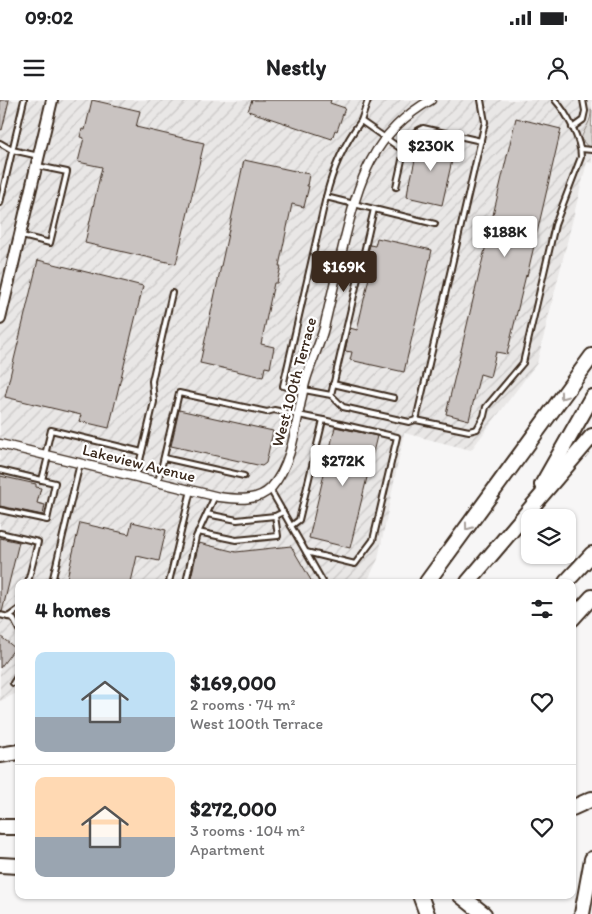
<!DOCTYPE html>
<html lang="en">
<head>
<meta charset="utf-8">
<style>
  :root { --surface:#fff; --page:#f2f2f2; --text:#202124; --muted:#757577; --line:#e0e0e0; --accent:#3b2a1e }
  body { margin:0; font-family:Itim,sans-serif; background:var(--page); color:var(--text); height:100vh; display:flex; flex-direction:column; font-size:19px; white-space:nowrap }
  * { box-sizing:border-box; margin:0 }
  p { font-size:16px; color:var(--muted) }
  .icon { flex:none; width:28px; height:28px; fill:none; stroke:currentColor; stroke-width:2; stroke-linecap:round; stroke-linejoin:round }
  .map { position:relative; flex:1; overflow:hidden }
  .drawer { position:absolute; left:15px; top:479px; width:561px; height:320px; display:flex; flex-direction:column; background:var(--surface); border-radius:10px; box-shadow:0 1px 4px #0004 }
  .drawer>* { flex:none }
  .tools { position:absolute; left:521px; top:409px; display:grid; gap:10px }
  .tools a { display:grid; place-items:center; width:55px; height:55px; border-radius:10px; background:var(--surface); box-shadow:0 1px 4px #0004; font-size:25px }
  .price { position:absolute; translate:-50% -42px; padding:0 11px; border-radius:5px; background:#fff; color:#222; font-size:16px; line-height:32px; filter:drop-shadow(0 1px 2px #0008) }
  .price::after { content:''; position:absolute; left:50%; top:30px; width:15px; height:11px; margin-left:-8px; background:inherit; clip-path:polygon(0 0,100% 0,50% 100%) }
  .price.on { background:var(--accent); color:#fff }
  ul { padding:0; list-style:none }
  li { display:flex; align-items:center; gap:15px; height:125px; padding:0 20px }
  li+li { border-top:1px solid var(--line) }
  li span { display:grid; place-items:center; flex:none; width:140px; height:100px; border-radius:10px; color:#555 }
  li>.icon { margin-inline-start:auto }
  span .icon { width:60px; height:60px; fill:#fffc; stroke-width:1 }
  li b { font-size:21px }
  h2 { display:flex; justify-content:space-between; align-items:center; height:60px; padding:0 20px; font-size:21px }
  .status { display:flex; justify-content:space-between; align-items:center; height:35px; padding:0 25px; background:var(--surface); direction:ltr }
  .status svg { height:14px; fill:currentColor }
  header { display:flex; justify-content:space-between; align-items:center; height:65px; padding:0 20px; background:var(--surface); font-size:22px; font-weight:700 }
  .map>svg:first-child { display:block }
</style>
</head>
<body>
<div class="status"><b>09:02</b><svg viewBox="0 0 49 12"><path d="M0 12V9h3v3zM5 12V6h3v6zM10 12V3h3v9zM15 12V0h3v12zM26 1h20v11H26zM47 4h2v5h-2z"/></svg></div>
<header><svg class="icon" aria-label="menu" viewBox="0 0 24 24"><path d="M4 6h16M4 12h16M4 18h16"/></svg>Nestly<svg class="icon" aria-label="person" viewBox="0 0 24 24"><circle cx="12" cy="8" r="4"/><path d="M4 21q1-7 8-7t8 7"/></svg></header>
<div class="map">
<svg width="592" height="814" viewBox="0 0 592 814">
  <defs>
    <pattern id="industrial-furrows" width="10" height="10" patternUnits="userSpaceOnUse" patternTransform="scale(1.25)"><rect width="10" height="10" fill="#e9e7e6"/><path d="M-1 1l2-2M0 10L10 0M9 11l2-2" fill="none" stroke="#c9c6c5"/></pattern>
  </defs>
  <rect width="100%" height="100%" fill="#f7f6f6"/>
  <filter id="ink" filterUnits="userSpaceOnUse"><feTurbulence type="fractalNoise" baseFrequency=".02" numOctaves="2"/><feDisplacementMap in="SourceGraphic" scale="10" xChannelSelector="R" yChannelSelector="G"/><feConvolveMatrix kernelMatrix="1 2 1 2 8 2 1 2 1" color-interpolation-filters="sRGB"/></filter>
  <g filter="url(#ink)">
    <path fill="url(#industrial-furrows)" d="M0,0H592V63L587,62L537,263L471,350L404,333L378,459L367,482H19V592L0,601Z"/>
    <path fill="#dbd9d6" stroke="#8b827a" d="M591,10H592C592,22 590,35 592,47L589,48L581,39C584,29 592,21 591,10Z"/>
    <g fill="#c9c3c1" stroke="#3b2a1e">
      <path d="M0,0H9L2,30L0,29Z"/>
      <path d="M92,0L140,11L136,27L204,43L176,164L85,143L102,67L78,62L84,38L80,37L82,29L85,30Z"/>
      <path d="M252,0H331L330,3L345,8L337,31L335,30L332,39L248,11Z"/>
      <path d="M516,18L561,29L527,176L526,175L507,254L496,252L490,277L480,274L469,320L446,314Z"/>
      <path d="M420,40L455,47L442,105L407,97L409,82L410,83L416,55H414Z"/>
      <path d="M244,60L309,74L307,86H309L304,107L292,104L279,166H281L277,183H274L261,244L274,247L270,268L265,267L263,277L200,263Z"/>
      <path d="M377,138L432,150L404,272L350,260L352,252L345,251L350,228L357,230L371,169L364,167L370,145L375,146Z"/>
      <path d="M38,160L143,186L109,328L79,321L81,315L5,297Z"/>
      <path d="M179,310L273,331L266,363L262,366L171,346Z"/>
      <path d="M335,327L377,336L350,448L309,438Z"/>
      <path d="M0,376L36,384V387L41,388L37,403L45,405L43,415L0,406Z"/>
      <path d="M132,422L166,430L159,461L137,456L131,482H66L80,423L129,434Z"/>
      <path d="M0,438L19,442L2,512L0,511Z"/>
      <path d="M199,443L236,452L291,446L312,482H190Z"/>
      <path d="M0,536L15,548L0,568Z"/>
    </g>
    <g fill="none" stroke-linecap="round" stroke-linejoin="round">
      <g stroke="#3b2a1e" stroke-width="8">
        <g id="lane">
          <path d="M361,21L368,0"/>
          <path d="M572,28L583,20L585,11L583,0"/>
          <path d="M0,43L12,50L39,56"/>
          <path d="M581,49L592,50"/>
          <path d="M404,51C407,40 411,33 423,28L481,41"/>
          <path d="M326,97L374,109L331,295L283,286Z"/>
          <path d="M326,97C333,68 343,45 361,21L404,51L396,87"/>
          <path d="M0,103L24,0"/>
          <path d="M374,109L435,124"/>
          <path d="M22,136L50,143L67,72L38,66"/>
          <path d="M333,284L394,298"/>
          <path d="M331,295L343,307L409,322L416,320L485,22L481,0"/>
          <path d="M416,320L469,331L477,329L484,316L486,307L523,263L555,125L581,57C581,40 567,13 555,0"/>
          <path d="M45,355L51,330L142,352"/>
          <path d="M164,358L244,376"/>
          <path d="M0,370L42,380L48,356"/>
          <path d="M136,377L154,302L152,281L172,193"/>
          <path d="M158,382L179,293L267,312L274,310L323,320L299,420L291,426"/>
          <path d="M270,389L323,482"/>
          <path d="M0,410L47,420L55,383L42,380"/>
          <path d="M207,414L237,420L275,416"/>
          <path d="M198,432L236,440L278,436L275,416L283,412"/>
          <path d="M0,433L38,442L28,482"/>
          <path d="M306,452L355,464L373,440L397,337L323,320"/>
          <path d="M52,482L80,363"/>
          <path d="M169,482L191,390"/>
          <path d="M186,482L196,437L215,396"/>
          <path d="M0,515L13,518L19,530"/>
          <path d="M8,517L19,509"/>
          <path d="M13,583L19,574"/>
        </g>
      </g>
      <g stroke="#3b2a1e" stroke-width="11">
        <path id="street" d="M0,344L219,397C236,399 258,402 271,388C295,361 296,317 305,283C310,264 319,247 324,228C331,199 337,171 344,142C359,81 372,33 431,0"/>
      </g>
      <g stroke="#3b2a1e" stroke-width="14">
        <path id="secondary" d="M0,219L52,0"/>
      </g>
      <g stroke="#3b2a1e" stroke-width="18">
        <g id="highway">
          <path d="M542,385L592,297"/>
          <path d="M427,482L592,256"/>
          <path d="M468,482L592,336"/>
          <path d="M566,482L592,454"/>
          <path d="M572,519L592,497"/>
          <path d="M0,655L19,652"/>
          <path d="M572,708L592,699"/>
          <path d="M0,727H19"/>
          <path d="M0,765L19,766"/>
          <path d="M420,795L427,814"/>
          <path d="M460,795L484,814"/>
          <path d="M582,814L592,759"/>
        </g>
      </g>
      <use href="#lane" stroke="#fff" stroke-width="4"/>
      <use href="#street" stroke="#fff" stroke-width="8"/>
      <use href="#secondary" stroke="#fff" stroke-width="10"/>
      <use href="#highway" stroke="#fff" stroke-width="14"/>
    </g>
    <defs><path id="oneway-chevron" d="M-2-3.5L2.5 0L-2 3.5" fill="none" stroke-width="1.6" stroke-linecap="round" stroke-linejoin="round" transform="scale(1.25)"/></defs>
    <g stroke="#a79f9a">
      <use href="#oneway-chevron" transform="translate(563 296) rotate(126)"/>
      <use href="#oneway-chevron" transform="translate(468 427) rotate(126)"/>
    </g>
  </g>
  <g text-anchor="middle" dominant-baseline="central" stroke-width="4.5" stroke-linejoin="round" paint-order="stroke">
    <g font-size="16" fill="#3b2a1e" stroke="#fff">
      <text transform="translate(294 282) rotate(-75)">West 100th Terrace</text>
      <text transform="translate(139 363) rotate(14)">Lakeview Avenue</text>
    </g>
  </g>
</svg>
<div class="tools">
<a><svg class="icon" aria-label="layers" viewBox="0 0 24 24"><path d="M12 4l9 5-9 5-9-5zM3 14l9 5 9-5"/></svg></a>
</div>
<b class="price" style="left:431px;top:72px">$230K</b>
<b class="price" style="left:505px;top:158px">$188K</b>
<b class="price on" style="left:344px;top:193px">$169K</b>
<b class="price" style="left:343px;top:387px">$272K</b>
<section class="drawer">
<h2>4 homes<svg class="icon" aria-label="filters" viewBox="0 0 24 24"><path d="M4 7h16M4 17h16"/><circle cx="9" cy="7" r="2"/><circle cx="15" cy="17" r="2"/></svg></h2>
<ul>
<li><span style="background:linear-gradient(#bfe0f5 65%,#9aa5b1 0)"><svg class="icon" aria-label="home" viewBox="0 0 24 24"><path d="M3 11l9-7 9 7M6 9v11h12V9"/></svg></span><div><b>$169,000</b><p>2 rooms · 74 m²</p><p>West 100th Terrace</p></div><svg class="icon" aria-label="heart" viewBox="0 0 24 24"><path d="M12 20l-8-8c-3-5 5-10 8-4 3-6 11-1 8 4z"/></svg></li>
<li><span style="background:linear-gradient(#ffd9b3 60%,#9aa5b1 0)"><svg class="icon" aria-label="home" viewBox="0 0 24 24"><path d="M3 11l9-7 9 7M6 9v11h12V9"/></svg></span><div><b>$272,000</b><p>3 rooms · 104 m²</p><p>Apartment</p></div><svg class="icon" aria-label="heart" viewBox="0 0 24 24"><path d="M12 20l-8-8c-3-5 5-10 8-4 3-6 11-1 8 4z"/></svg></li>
</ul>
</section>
</div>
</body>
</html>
